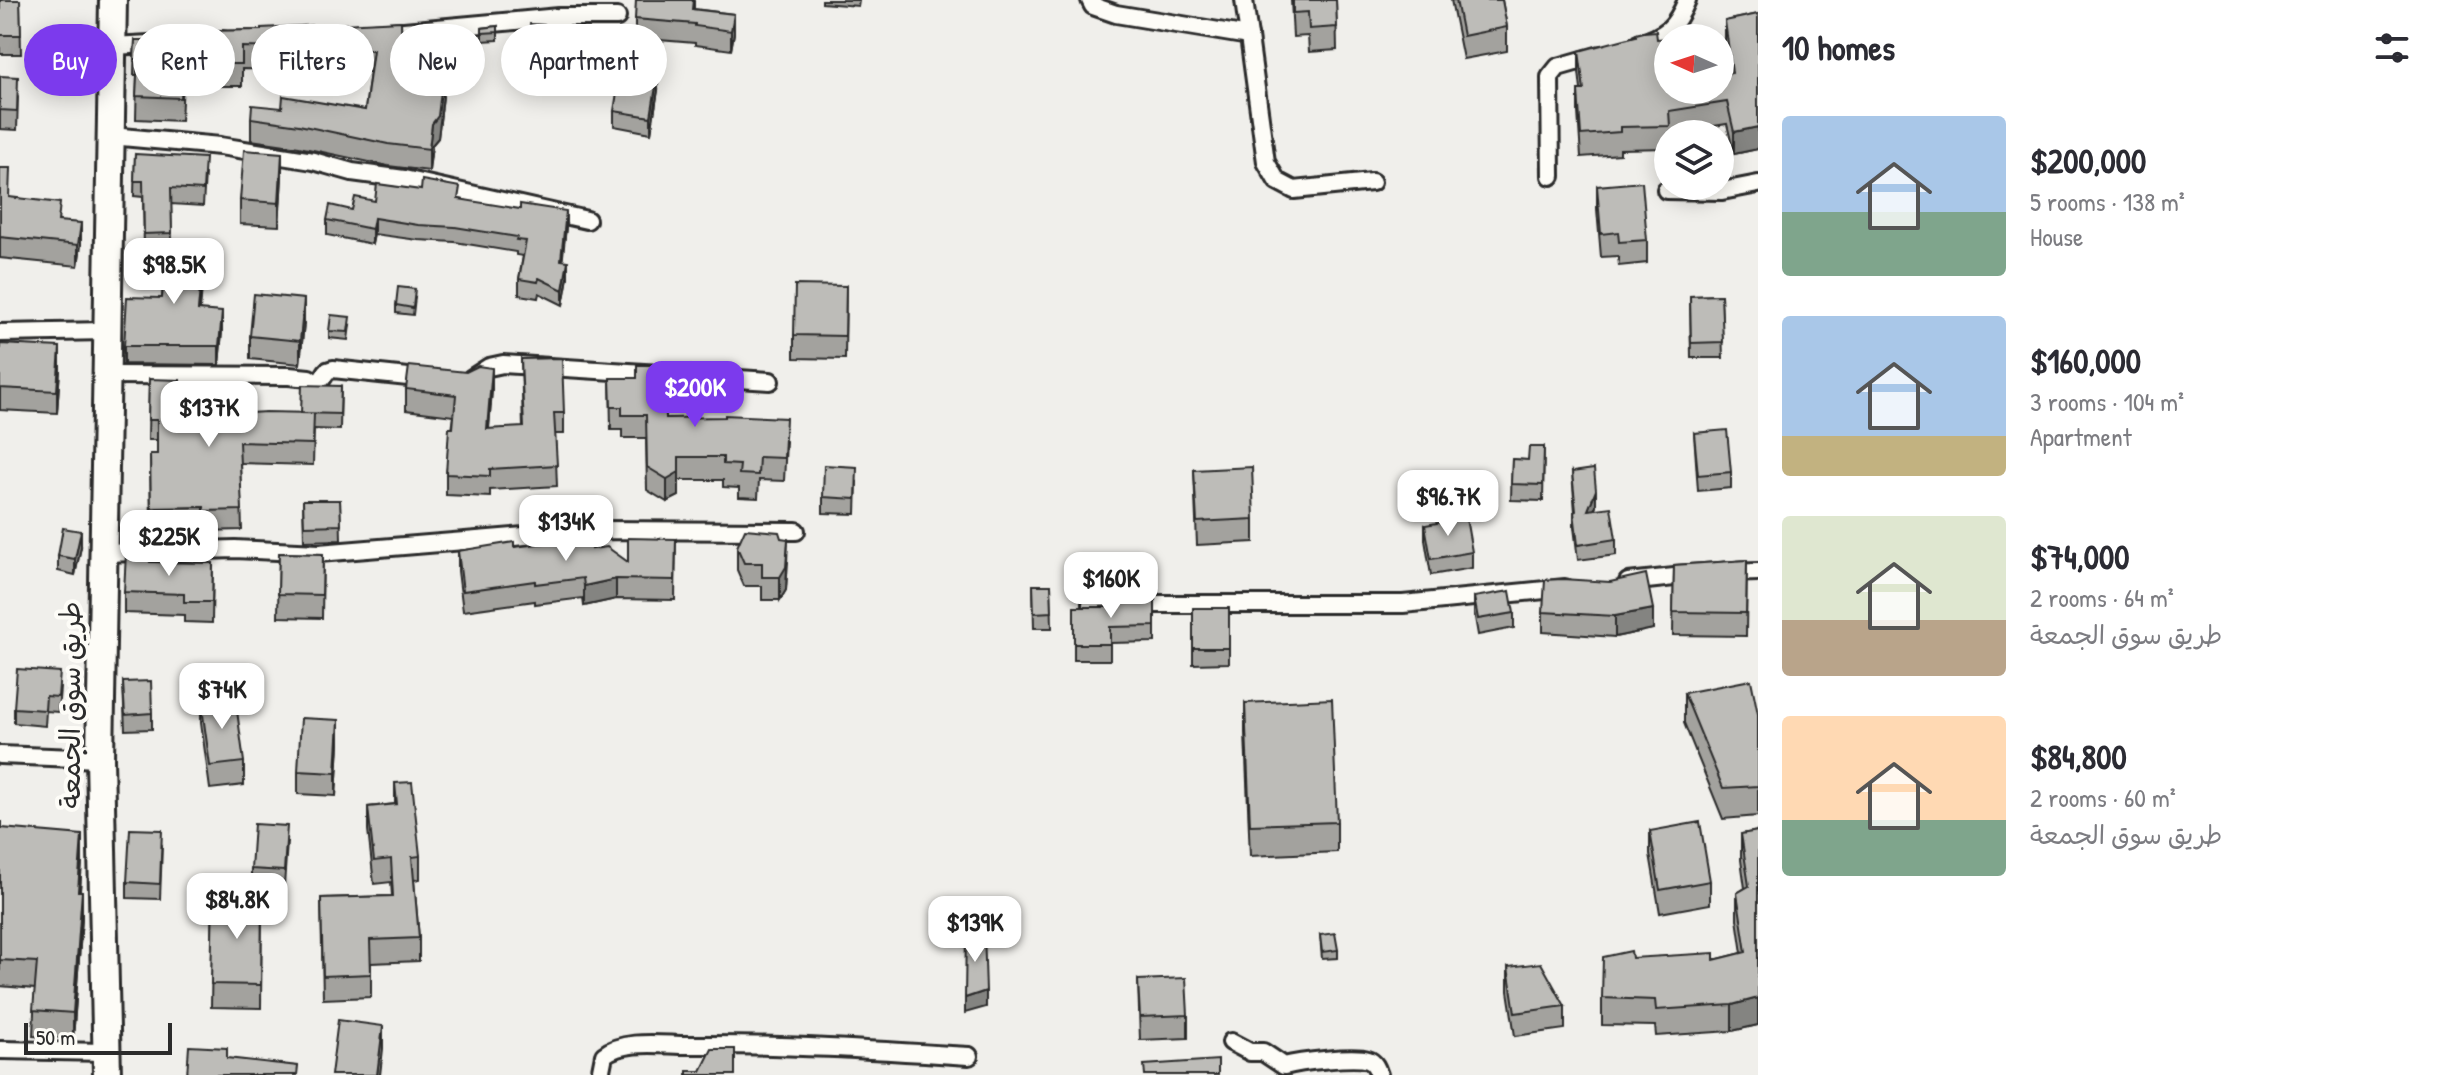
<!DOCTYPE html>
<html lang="en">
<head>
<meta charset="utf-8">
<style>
  :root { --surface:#fff; --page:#f7f7f7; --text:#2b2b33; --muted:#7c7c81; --accent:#7c3aed }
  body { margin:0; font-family:"Patrick Hand","Playpen Sans Arabic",sans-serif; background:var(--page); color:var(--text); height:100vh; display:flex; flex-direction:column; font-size:30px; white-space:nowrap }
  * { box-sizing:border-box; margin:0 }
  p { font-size:26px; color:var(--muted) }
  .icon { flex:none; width:44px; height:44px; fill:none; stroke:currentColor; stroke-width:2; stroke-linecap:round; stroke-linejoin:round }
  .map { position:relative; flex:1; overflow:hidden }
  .panel { display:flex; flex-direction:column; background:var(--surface); width:680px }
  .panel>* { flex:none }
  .guide { position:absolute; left:24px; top:24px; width:760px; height:72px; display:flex; gap:16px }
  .needle { width:52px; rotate:273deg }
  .controls { position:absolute; left:1654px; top:24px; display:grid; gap:16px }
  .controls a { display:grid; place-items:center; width:80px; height:80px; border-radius:50%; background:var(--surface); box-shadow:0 4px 20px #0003; font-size:40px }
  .scale { position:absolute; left:24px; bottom:20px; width:148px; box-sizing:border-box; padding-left:8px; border:4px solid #2b2b2b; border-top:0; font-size:22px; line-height:28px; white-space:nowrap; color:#2b2b2b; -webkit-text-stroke:6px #fdfcf7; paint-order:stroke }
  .price { position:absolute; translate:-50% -68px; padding:0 18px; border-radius:16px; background:#fff; color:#222; font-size:26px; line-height:52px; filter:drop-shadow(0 2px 4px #0008) }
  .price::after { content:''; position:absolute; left:50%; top:48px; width:24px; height:18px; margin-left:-12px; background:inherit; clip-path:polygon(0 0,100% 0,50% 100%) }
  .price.on { background:var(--accent); color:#fff }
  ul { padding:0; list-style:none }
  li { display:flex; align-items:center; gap:24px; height:200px; padding:0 24px }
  li span { display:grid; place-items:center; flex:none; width:224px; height:160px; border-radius:8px; color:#555 }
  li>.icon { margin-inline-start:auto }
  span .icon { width:96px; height:96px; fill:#fffc; stroke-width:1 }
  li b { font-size:34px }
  h2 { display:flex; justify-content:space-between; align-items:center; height:96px; padding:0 24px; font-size:34px }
  .tag { padding:0 28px; border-radius:36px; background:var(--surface); box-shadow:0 4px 20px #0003; font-size:28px; line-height:72px }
  .tag.on { background:var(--accent); color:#fff }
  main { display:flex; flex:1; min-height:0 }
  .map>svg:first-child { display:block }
</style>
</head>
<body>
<main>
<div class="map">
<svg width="1758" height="1075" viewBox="0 0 1758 1075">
  <rect width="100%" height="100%" fill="#f0efeb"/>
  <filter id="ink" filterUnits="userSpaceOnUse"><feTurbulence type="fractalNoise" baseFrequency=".0125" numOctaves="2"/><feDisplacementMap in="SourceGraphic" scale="16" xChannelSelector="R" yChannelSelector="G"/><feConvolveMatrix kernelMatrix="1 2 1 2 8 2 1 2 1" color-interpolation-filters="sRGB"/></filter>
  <g filter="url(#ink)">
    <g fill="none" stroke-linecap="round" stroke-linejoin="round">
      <g stroke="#2b2b2b" stroke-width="22">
        <g id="street">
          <path d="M1090,0L1093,6L1116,14L1249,36"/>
          <path d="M1244,0L1266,162L1277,181L1294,190L1372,182"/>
          <path d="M382,33L559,17H617"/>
          <path d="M1638,44C1666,36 1676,27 1687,0"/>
          <path d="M113,46L223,40"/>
          <path d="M111,136L220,146L313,161L352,172L404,179L587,220"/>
          <path d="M1551,176L1550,77L1558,67L1600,55"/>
          <path d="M1666,190L1722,191L1758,184"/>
          <path d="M0,333L107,331"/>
          <path d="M107,375L289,376L309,378L318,385L327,371L333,369L427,379"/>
          <path d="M472,378L489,367L503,364L770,381"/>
          <path d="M104,553L235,549L319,553L597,530L796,531"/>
          <path d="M1728,573L1758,572"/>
          <path d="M1628,582L1693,575"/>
          <path d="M1091,604H1403L1565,588"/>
          <path d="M0,755L100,759"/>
          <path d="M1231,1042L1250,1052H1263L1284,1066C1299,1062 1355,1055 1368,1060C1375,1062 1377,1069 1379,1075"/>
          <path d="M0,1050L105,1052"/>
          <path d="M600,1075L604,1055C624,1039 662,1045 687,1045C781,1044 875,1050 969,1056"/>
        </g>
      </g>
      <g stroke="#2b2b2b" stroke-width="32">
        <path id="primary" d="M107,1075L100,759L113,0"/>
      </g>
      <use href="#street" stroke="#fdfcf7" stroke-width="16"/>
      <use href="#primary" stroke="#fdfcf7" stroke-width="26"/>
    </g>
    <g fill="#a3a29e" stroke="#2b2b2b" stroke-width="2">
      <path d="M0,0H20L21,54H0Z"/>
      <path d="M694,0V9L734,14V33L731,50L695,45V43L635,38V19Z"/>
      <path d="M822,0H859L858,6L822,3Z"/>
      <path d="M1291,0H1336L1337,50L1309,52L1308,36L1293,37Z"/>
      <path d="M1451,0H1502L1507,27V51L1463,59Z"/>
      <path d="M1758,14V149L1734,154L1727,124L1670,133V134H1668V148L1620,149V154L1581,157L1578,112V90H1581L1579,72V51L1657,39L1668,90L1729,73L1725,42V21Z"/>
      <path d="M401,21L402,69L443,96L438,138L432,145L429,171L388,166L299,147L251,140V118L282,108L365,110L370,72L242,69V86H204V31L261,30Z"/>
      <path d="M498,26V40L482,41V28Z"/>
      <path d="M135,40L150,57L183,82L181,121L136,119L137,75H134Z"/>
      <path d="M574,50L572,92L527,89V66Z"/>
      <path d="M0,76L18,96L17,130L0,129Z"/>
      <path d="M658,90L651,133L614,126V111Z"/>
      <path d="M135,154L205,174L203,206L171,204L172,242L204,263L200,310L222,331L219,365L124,364V346L162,298L166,249H144L143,197L134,196Z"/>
      <path d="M0,168L9,197L60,221L81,244L78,266L0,258Z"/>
      <path d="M282,176L279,226L240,224V200Z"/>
      <path d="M1597,186L1647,240V263L1619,266L1618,256L1601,257L1597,209Z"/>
      <path d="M460,199L566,227L562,260L568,277L563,305L539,293L538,298L519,295V279L523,256L516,255V252L455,242L418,240L374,234L372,244L327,235V220L375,201Z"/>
      <path d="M846,286L845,359L794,358V335Z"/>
      <path d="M1721,295L1723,358H1691L1690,296Z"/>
      <path d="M415,297L413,315L396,313V305Z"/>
      <path d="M304,322L300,364L250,359V336Z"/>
      <path d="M350,325L348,340L329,338V331Z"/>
      <path d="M0,344L60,369L57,413L0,410Z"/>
      <path d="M521,359L564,413V434H555L557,486L490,490V497L446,495V474L454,416L406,410V389H492L489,429L523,428Z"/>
      <path d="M657,374L666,418L786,441L784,481L759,480L758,498L739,497V488L723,487V480H679V496L667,502L647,490L646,438H622V430H611L610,378H637Z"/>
      <path d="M149,379L180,409L193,416L301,413L341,386L340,430L314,429L313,465L240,463L242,530L204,531V527L151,528L150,454H157V440H148Z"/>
      <path d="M1694,433L1731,472V488L1698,491Z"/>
      <path d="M1544,447L1543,501L1511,500L1512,459L1528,460Z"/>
      <path d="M1194,470L1254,519V542L1197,545Z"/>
      <path d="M1572,472L1596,505L1595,509L1616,539V555L1578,560L1574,527V512H1575Z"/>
      <path d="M857,482L856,514L823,513V497Z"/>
      <path d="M303,500H340L341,540L304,541Z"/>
      <path d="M1425,525L1472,552V568L1431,575L1425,540Z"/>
      <path d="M676,539L675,600L616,599L584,606L583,598L535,604V601L463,611L458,571V551L514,547L592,549L628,562Z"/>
      <path d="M81,547L75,575L58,571V556Z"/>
      <path d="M737,547L788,562L786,590L780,600H762V586H744L737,570Z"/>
      <path d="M279,553L323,554L322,618L278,617Z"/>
      <path d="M1747,560L1746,636L1673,635L1674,565Z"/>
      <path d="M151,562L213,563L212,623L184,622V615L124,613V592Z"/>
      <path d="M1033,585H1051L1052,628H1034Z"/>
      <path d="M1474,597L1514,613V628L1478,635L1474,612Z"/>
      <path d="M1155,599V642L1110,643V660H1074V607H1119Z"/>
      <path d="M1193,608H1229V663L1193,664Z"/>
      <path d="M1653,609V629L1615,637L1543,632V612Z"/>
      <path d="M123,682L152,713V729L125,730Z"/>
      <path d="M60,688L58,712L46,711L45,726L14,723V708Z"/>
      <path d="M1684,693L1758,714V816L1723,819L1684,723Z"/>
      <path d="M201,700L244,762V785L210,789L201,723Z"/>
      <path d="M1245,703L1337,822V852L1250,856L1245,733Z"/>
      <path d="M339,743L336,796L298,794V771Z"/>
      <path d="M395,783L420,856V879L414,880L419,938V961L371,963V997L323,999L321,898L392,896L391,882L374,884L368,830V807L395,804Z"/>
      <path d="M0,822L2,828L82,861L80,891L82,918L73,1039L33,1036L35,989L0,986Z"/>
      <path d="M1650,831L1710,881V904L1660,913L1650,854Z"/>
      <path d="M1758,831V1025L1732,1031L1656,1036L1655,1026L1602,1025V998L1632,958L1714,960L1742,953L1737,919V893L1745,888L1741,860V834Z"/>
      <path d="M287,842L284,886L251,884V869Z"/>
      <path d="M162,846L160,899L127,898V882Z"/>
      <path d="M213,896L262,897L261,1008L211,1007Z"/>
      <path d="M1320,935L1338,950V958L1322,959Z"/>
      <path d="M1508,967L1565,1006V1029L1515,1036L1508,991Z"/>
      <path d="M1138,980L1188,1015V1038L1140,1040Z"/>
    </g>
    <g fill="#848481" stroke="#2b2b2b" stroke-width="2">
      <path d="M734,14V33L731,50V31Z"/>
      <path d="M574,27V50L572,92V69Z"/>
      <path d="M443,74V96L438,138L432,145L429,171V149L432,124Z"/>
      <path d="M658,74V90L651,133V117Z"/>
      <path d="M1758,127V149L1734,154V132Z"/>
      <path d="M282,153V176L279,226V203Z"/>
      <path d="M566,211V227L561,275V260Z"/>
      <path d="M374,218V234L372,244V229Z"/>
      <path d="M81,223V244L78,266V245Z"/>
      <path d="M204,244V263L198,328V310Z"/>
      <path d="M568,261V277L563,305V290Z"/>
      <path d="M304,299V322L300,364V341Z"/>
      <path d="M222,312V331L219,365V346Z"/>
      <path d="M60,347V369L57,413V391Z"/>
      <path d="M492,368V389L487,450V429Z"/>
      <path d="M679,457V496L667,502V479Z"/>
      <path d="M1596,490V505L1588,525V510Z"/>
      <path d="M81,531V547L75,575V559Z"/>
      <path d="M788,539L786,590L780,600V577Z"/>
      <path d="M616,579V599L584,606V586Z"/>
      <path d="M1653,609V629L1615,637V616Z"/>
      <path d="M339,720V743L336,796V773Z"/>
      <path d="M82,835V861L78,917V891Z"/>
      <path d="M82,891V918L73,1039V1013Z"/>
      <path d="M986,991V1007L965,1013V998Z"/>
      <path d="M1758,998V1025L1732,1031V1005Z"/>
      <path d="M383,1026V1049L380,1075H377Z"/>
    </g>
    <g fill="#bdbcb8" stroke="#2b2b2b" stroke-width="2">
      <path d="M0,0H20L21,35H0Z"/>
      <path d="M636,0H693L692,9L734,14L731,31L695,26V24L635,19Z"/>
      <path d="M1293,0H1336L1337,27L1309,29L1308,12L1293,13Z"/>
      <path d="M1456,0H1502L1507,27L1463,36Z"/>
      <path d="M1758,14V127L1734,132L1727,102L1669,111L1670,126L1620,127V132L1581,135L1578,90H1584L1579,51L1636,36V34L1644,32L1656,31L1657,39L1668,38V90H1720V75L1732,73L1725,21Z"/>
      <path d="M401,21L402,69L443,74L438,116L432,124L429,149L388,144L299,125L251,118L252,105L282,108L283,96L365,110L373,50L242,47V64H204V31L261,30V28Z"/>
      <path d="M530,24L574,27L572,69L527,66Z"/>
      <path d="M498,26V32L482,33V28Z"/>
      <path d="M135,40H150V57H138V59H134Z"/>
      <path d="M138,57L183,58L181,98L136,96Z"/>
      <path d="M621,68L658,74L651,117L614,111Z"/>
      <path d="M0,76L18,77L17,111L0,110Z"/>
      <path d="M244,150L282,153L279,203L240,200Z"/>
      <path d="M135,154L205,158L203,190L171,188L172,233L144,234L143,181H134Z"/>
      <path d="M0,168H10L9,197L60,203L58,221L81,223L78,245L0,237Z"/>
      <path d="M422,180L460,187L458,199L520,209V204L566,211L561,260L568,261L563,290L539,278L538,282L519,279L526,241L516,240L517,237L455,227L418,225L374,218L372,229L327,220L330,205L352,210L355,197L375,201L377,184L421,190Z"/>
      <path d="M1642,182L1647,240L1619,242L1618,232L1601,234L1597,186Z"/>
      <path d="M167,241L204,244L198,310L222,312L219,346H124L127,297L162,298Z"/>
      <path d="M795,285L846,286L845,336L794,335Z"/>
      <path d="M398,287L415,289L413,308L396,305Z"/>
      <path d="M254,294L304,299L300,341L250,336Z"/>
      <path d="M1721,295L1723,342L1691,343L1690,296Z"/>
      <path d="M331,315L350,317L348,332L329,331Z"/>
      <path d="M0,344L60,347L57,391L0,388Z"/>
      <path d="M562,358L564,413H554L557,465L490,469V476L446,474L449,428H453L456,395L406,389L409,366L466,372L478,366L492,368L487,429L524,427L521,359Z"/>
      <path d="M637,365H657V374H665L666,418L725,417V415L786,418L784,458L759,457L758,475L739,474L740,465L723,464V457H679V472L667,479L647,467L646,415H622V407H611L610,378H637Z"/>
      <path d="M149,379L180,380V409H193V416L266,412L314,413L313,444L239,442L242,510L204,511V507L151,508L150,454H157V420H148Z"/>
      <path d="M302,385L341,386L340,414L301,413Z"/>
      <path d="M1727,430L1731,472L1698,475L1694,433Z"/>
      <path d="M1529,447H1544L1543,485L1511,484L1512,459L1528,460Z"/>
      <path d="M824,465L857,467L856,499L823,497Z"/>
      <path d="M1252,467L1254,519L1197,522L1194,470Z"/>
      <path d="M1594,469L1596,490L1588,510L1611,507L1616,539L1578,545L1574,512L1576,511L1572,472Z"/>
      <path d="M303,500H340L341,525L304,526Z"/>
      <path d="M1466,518L1472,552L1431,559L1425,525Z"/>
      <path d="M63,528L81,531L75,559L58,556Z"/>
      <path d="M745,529L779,532L781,538L788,539L786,567L780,577H762V563H744L737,547Z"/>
      <path d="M592,537V549L607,547L628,562V538L676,539L675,580L616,579L584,586L583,578L535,584V581L463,591L458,551L514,542V547Z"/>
      <path d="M126,553L151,554L150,562L213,563L212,602H184V594L124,592Z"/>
      <path d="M279,553L323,554L322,595L278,594Z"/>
      <path d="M1747,560L1746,613L1673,612L1674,565Z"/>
      <path d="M1646,574L1653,609L1615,616L1543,612L1545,580L1562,579L1610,582Z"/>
      <path d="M1033,585H1051L1052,612L1034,613Z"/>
      <path d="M1510,591L1514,613L1478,619L1474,597Z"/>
      <path d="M1119,599H1155V626L1110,627V644H1074V607H1119Z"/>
      <rect x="1193" y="608" width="36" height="40"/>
      <path d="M17,669L60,672L58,697L46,696L45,710L14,708Z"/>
      <path d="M1751,680L1758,714V786L1723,788L1684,693Z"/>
      <path d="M151,681L152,713L125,715L123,682Z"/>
      <path d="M235,696L244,762L210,766L201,700Z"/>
      <path d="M1332,699L1337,822L1250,825L1245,703Z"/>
      <path d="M301,718L339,720L336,773L298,771Z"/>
      <path d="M412,782L420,856L412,857L419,938L370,940L371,974L323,976L321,898L393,896L391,859L374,861L368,807L397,804L395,783Z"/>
      <path d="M0,822H2V828L82,835L78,891H82L73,1013L33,1010L37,962L0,960Z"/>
      <path d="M1700,822L1710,881L1660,890L1650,831Z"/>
      <path d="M254,824L287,826L284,871L251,869Z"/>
      <path d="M130,829L162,830L160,884L127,882Z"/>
      <path d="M1758,831V998L1732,1005L1656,1010L1655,1000L1602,998L1603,957L1631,951L1632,958L1714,953V960L1746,952L1737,893L1749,886L1741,834Z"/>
      <path d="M213,896L262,897L261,985L211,984Z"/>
      <path d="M966,931H984L986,991L965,998Z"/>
      <path d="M1335,933L1338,950L1322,952L1320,935Z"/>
      <path d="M1541,963L1565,1006L1515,1013L1508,967Z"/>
      <path d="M1186,978L1188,1015L1140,1017L1138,980Z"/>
      <path d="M338,1020L383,1026L377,1075H331Z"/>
      <path d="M189,1046L227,1048V1058L298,1066L297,1075H187Z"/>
      <path d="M712,1049H735V1075H687V1071H701Z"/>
      <path d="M1218,1060V1075H1145L1144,1065Z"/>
    </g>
  </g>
  <g text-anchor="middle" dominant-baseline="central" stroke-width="8" stroke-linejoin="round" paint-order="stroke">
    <g font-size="28" fill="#2b2b2b" stroke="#fdfcf7">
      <text transform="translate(70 705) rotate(-90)">طريق سوق الجمعة</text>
    </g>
  </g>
</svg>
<div class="controls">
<a><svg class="needle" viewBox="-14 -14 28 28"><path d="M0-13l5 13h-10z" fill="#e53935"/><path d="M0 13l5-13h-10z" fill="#7c7c81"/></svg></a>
<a><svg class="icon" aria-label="layers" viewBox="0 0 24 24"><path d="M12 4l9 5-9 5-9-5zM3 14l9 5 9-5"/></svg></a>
</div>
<div class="scale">50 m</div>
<b class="price" style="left:174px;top:306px">$98.5K</b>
<b class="price on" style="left:695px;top:429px">$200K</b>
<b class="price" style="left:209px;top:449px">$137K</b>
<b class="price" style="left:1448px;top:538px">$96.7K</b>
<b class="price" style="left:566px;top:563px">$134K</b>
<b class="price" style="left:169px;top:578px">$225K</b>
<b class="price" style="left:1111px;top:620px">$160K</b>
<b class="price" style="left:222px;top:731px">$74K</b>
<b class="price" style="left:237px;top:941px">$84.8K</b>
<b class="price" style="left:975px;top:964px">$139K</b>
<div class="guide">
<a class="tag on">Buy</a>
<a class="tag">Rent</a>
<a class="tag">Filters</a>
<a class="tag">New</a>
<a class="tag">Apartment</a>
</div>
</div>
<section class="panel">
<h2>10 homes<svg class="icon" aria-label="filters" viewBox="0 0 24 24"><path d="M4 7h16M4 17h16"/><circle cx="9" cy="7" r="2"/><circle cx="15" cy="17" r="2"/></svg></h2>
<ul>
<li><span style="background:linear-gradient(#a9c7e8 60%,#7fa58c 0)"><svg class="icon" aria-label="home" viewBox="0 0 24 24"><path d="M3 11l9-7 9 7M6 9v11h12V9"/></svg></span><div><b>$200,000</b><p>5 rooms · 138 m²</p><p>House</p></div></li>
<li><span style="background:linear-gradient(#a9c7e8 75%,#c2b280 0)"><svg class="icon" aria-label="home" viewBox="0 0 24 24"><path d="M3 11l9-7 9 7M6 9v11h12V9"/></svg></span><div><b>$160,000</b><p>3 rooms · 104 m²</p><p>Apartment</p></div></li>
<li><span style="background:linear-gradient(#dfe7d0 65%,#b9a48a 0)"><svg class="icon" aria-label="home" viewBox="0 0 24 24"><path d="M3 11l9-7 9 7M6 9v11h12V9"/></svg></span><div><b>$74,000</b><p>2 rooms · 64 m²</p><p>طريق سوق الجمعة</p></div></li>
<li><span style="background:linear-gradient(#ffd9b3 65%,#7fa58c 0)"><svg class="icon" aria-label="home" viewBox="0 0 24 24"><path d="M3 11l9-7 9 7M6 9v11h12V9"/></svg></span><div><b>$84,800</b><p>2 rooms · 60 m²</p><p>طريق سوق الجمعة</p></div></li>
</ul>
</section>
</main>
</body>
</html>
